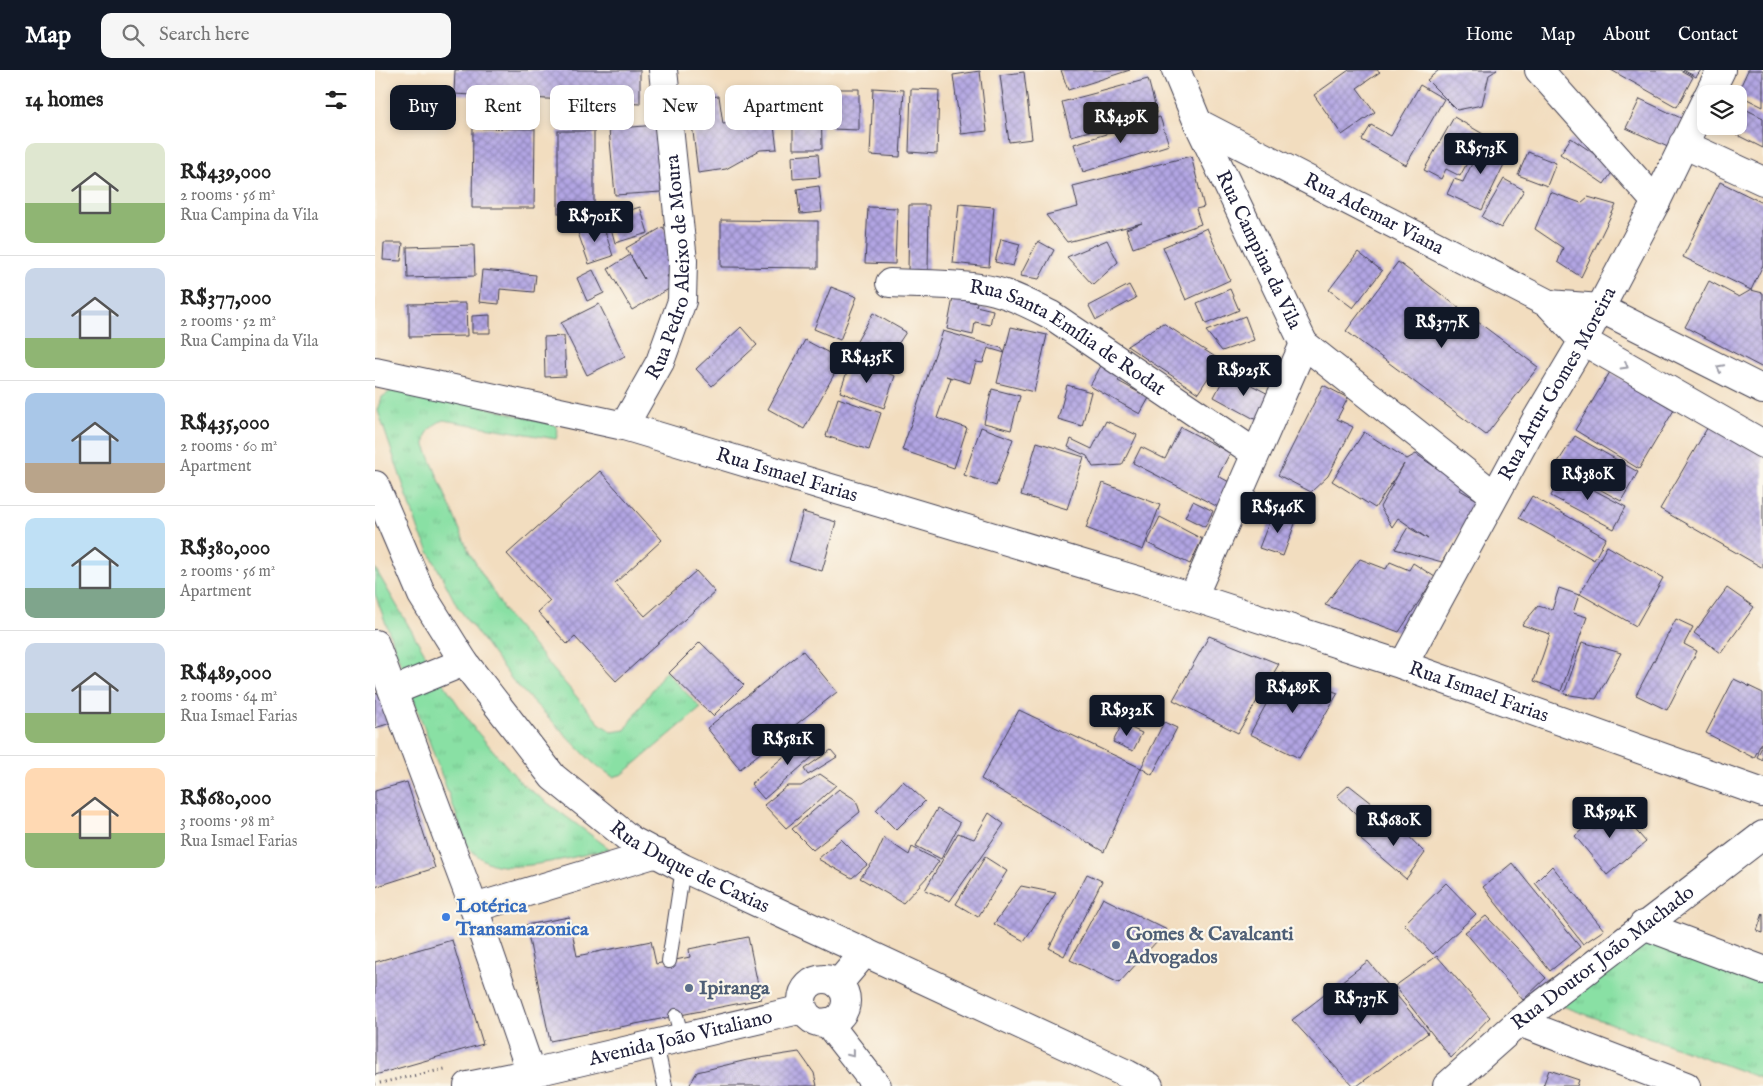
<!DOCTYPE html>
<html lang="en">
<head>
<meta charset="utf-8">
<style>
  :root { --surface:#fff; --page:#f6f6f6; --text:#222; --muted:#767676; --line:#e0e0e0; --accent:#111827 }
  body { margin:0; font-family:"IM FELL English",serif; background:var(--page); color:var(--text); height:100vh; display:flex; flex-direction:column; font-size:19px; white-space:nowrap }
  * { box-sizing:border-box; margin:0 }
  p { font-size:16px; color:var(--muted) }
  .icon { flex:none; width:28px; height:28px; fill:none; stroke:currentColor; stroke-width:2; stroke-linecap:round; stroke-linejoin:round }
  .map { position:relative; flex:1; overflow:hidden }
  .panel { display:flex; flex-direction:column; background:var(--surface); width:375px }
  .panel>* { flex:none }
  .hud { position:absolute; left:15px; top:15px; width:475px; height:45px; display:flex; gap:10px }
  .tools { position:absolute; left:1322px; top:15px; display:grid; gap:10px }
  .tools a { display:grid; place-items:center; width:50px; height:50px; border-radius:10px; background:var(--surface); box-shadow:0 2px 8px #0003; font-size:25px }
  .price { position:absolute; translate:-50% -42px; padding:0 11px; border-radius:5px; background:var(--accent); color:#fff; font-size:16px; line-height:32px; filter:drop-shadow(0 1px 2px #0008) }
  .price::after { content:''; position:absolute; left:50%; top:30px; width:15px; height:11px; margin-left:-8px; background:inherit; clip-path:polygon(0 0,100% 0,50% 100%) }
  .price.selected { background:#222; color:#fff }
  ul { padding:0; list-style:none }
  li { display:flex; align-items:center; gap:15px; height:125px; padding:0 25px }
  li+li { border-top:1px solid var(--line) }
  li span { display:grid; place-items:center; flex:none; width:140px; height:100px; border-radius:10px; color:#555 }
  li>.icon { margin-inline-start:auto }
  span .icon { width:60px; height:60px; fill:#fffc; stroke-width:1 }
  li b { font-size:21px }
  h2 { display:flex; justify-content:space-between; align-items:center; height:60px; padding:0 25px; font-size:21px }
  .tag { padding:0 18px; border-radius:10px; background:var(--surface); box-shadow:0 2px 8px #0003; font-size:18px; line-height:45px }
  .tag.selected { background:var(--accent); color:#fff }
  header { display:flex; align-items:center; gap:30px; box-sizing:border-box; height:70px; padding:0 25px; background:var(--accent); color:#fff }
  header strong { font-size:24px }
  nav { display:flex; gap:28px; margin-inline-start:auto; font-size:18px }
  .search { width:350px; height:45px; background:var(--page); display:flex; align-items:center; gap:12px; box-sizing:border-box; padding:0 18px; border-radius:10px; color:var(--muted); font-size:19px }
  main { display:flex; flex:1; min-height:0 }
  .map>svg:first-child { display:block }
</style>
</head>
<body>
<header>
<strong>Map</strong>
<div class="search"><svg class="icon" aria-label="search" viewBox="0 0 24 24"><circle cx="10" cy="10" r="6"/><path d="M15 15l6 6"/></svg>Search here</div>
<nav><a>Home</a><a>Map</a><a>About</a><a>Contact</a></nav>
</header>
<main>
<section class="panel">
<h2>14 homes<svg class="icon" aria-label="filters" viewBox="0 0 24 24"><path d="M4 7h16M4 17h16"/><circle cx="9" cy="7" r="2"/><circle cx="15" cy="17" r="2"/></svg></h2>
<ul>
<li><span style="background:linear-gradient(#dfe7d0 60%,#8fb573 0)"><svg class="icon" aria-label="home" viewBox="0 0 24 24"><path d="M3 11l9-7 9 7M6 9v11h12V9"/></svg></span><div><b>R$439,000</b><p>2 rooms · 56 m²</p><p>Rua Campina da Vila</p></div></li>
<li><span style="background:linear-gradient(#c9d6e8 70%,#8fb573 0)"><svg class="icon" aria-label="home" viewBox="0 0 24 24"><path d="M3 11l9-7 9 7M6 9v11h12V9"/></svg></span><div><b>R$377,000</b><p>2 rooms · 52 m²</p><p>Rua Campina da Vila</p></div></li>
<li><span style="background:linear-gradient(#a9c7e8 70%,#b9a48a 0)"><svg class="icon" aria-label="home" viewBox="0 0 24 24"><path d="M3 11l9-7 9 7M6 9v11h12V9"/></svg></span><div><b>R$435,000</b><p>2 rooms · 60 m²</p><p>Apartment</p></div></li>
<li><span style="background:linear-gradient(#bfe0f5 70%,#7fa58c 0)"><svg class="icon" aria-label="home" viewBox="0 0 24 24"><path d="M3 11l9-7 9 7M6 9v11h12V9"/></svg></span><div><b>R$380,000</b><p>2 rooms · 56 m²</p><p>Apartment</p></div></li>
<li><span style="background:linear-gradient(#c9d6e8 70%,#8fb573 0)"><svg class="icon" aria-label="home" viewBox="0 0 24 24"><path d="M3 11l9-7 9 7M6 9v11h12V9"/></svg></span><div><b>R$489,000</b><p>2 rooms · 64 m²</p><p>Rua Ismael Farias</p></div></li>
<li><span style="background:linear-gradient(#ffd9b3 65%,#8fb573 0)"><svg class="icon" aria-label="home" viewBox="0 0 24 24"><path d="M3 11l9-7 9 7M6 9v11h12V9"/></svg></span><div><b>R$680,000</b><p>3 rooms · 98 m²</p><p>Rua Ismael Farias</p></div></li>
</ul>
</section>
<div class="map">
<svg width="1388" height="1016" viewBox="0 0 1388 1016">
  <defs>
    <pattern id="park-tufts" width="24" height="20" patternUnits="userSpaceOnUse" patternTransform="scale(1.25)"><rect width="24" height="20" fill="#89e0a4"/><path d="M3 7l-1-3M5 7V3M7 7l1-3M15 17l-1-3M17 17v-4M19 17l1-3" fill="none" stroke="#76c08e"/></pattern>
    <pattern id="building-cross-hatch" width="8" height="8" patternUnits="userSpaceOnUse" patternTransform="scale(1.25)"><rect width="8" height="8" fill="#b2a5e3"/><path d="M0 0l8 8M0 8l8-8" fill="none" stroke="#9086b9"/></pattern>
  </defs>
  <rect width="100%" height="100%" fill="#fbf7ec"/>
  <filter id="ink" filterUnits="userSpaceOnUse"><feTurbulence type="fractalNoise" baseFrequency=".02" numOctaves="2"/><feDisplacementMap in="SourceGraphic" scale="10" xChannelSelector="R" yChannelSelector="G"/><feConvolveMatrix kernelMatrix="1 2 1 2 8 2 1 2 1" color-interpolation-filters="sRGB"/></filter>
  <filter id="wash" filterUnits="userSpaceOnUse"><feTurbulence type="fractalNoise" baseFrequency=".0096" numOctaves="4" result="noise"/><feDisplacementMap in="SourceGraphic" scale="20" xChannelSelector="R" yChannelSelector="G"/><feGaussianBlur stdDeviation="1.12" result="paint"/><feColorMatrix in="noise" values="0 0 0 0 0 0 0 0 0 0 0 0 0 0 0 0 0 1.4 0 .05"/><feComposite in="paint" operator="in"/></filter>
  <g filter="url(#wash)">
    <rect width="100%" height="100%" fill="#f2ddbf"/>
    <g fill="url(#park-tufts)" stroke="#568170">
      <path d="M25,315L180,355L183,362L181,369L68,350C57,355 49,363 50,376L94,482L132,545L224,653L237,662L250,660L290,601L326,638L248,704L238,707L217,692L138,611L82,536L45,464L3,341L7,327Z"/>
      <path d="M0,498L57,596L98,657L147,714L235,779C206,785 148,801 121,795C109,792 101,785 93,777L0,524Z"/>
      <path d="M1277,862L1388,901V1009L1182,934Z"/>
    </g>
    <g id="blocks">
      <g fill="url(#building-cross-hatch)">
        <path d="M80,0H265V34L79,24Z"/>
        <path d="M686,0H755L693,20Z"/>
        <path d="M974,0H1002L1005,2L982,18L1000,42L967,65L939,25Z"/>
        <path d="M1064,0H1122L1114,5L1107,35L1082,40L1052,10Z"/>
        <path d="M1236,0H1305L1318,7L1302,37Z"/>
        <path d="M1308,0H1326L1321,7Z"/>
        <path d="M1373,0H1388V37L1362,24Z"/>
        <path d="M605,1L612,61L586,64L578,5Z"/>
        <path d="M649,2L657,69L634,72L625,5Z"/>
        <path d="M773,9L782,43L696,66L687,32Z"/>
        <path d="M1045,15L1069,29L1031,95L987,70L996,55L1016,66Z"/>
        <path d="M498,18L529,20L525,87L495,85Z"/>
        <path d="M457,19H484V60L456,59Z"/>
        <path d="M536,19L564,20L562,84L534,82Z"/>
        <path d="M418,22H446L447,79H418Z"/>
        <path d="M344,26L348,54L384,50L382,35L396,33L402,79L385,80L351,99L323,103L314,29Z"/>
        <path d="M1265,29L1308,49L1295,78L1251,58Z"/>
        <path d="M1372,40L1388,48V78L1360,64Z"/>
        <path d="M785,47L794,75L708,102L699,74Z"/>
        <path d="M1079,47L1108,64L1085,106L1071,99L1066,109L1049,100Z"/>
        <path d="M281,55L286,122L240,125L234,59Z"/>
        <path d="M98,58L160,59L159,138H97Z"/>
        <rect x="183" y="61" width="36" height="82"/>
        <path d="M1110,67L1136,80L1107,140L1072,124L1079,109L1088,112Z"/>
        <path d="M1196,68L1240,98L1229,114L1185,84Z"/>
        <path d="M1153,82L1181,93L1172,116L1143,105Z"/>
        <path d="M443,84L445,107L418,109L417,86Z"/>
        <path d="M816,86L829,137L821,139L826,154L758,178L751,159L767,153L692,172L671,145L703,137L698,116Z"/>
        <path d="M1129,109L1149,120L1126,158L1107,147Z"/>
        <path d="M1345,112L1388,133V195L1376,220L1308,187Z"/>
        <path d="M444,116L447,142L425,144L422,119Z"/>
        <path d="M1175,122L1206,133L1213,127L1241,135L1206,207L1183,192L1188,178L1160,159Z"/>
        <path d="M584,134L619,137L614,197L578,193Z"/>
        <path d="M534,135H554L553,202H533Z"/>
        <path d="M265,137L273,163L240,173L233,147Z"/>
        <path d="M493,137L522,138L520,194L490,193Z"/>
        <path d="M346,150L443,151V198L346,197Z"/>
        <path d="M227,152L238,186L214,194L202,160Z"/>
        <path d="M288,157L303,184L292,189L299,202L292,206L299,216L257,240L233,199L255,185L269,209L251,178Z"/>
        <path d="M832,158L855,210L811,230L788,177Z"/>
        <path d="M626,169L645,174L638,196L620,192Z"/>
        <path d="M732,170L743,192L718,215L692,187Z"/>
        <path d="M663,171L679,180L664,209L645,206Z"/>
        <path d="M9,173H28L26,191L8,190Z"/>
        <path d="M99,175L100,206L33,208L32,177Z"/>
        <path d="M983,182L1007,201L978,238L954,220Z"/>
        <path d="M1023,192L1163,297L1111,365L971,261Z"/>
        <path d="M107,200L161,205L159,222L125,219L124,234L104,232Z"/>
        <path d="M218,200L229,223L212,231L202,208Z"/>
        <path d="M1334,211L1364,227L1376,220L1388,223V298L1310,257Z"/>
        <path d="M754,215L761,228L721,250L714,236Z"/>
        <path d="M456,217L482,227L465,270L439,259Z"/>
        <path d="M855,219L864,240L831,254L822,233Z"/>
        <path d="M578,228L602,233L601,236L618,240L615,255L600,252L598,265L572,259Z"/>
        <path d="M91,233L92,266L34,267V234Z"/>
        <path d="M224,234L250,286L212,305L186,253Z"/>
        <path d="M498,243L531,262L508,297L477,280Z"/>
        <path d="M115,245V263H97V246Z"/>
        <path d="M870,246L879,270L847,281L831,261Z"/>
        <path d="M788,253L845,290L823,323L752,276Z"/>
        <path d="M366,257L382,275L337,316L321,299Z"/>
        <path d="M636,257L672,265L659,322L622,313Z"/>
        <path d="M568,261L626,278L630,283L613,278L608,293L601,292L595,313L571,306L576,308L562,348L592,358L579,398L527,380Z"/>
        <path d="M189,266L191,306L170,307L169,267Z"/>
        <path d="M430,270L467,290L429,359L393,339Z"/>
        <path d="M476,290L520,306L509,338L465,322Z"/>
        <path d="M728,292L748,303L743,311L774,328L765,344L715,316Z"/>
        <path d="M852,302L899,327L885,352L839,327Z"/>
        <path d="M1235,302L1299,340L1264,399L1200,360Z"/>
        <path d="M692,315L716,322L707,356L683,349Z"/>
        <path d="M948,315L973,328L962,349L978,357L953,406L936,422L903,405Z"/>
        <path d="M617,319L645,326L636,360L609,353Z"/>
        <path d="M463,328L506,343L494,380L451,366Z"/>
        <path d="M731,351L762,365L747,395L718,397L712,386L693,377L696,369L717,379Z"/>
        <path d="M1334,355L1388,386V498L1285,439Z"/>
        <path d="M606,357L638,369L621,416L589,405Z"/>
        <path d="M806,357L855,383L843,406L858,414L845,438L758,393L766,377L790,389Z"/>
        <path d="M989,362L1032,389L1041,384L1088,416L1085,420L1104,431L1067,492L1020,479L1033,457L1053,469L1023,448L1017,457L1005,437L1029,394L1000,438L957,411Z"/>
        <path d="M1200,366L1263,402L1246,431L1181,395Z"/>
        <path d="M662,372L709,387L692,439L646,425Z"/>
        <path d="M225,401L287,470L240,513L270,546L321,501L340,522L241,611L200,567L192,574L163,542L175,531L132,484Z"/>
        <path d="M1187,403L1251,437L1239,459L1176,426Z"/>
        <path d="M728,413L785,435L768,480L711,458Z"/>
        <path d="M1157,426L1231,468L1219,490L1144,448Z"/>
        <path d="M818,431L838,441L830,457L810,447Z"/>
        <path d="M428,442L461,452L447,501L414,491Z"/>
        <path d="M898,442L921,451L908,486L884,478Z"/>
        <path d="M785,447L827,469L815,494L772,473Z"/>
        <path d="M1232,476L1288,508L1261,556L1205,524Z"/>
        <path d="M985,489L1011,499L1015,492L1034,500L1038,493L1060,507L1024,562L950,535Z"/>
        <path d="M1184,518L1204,525L1198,543L1212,547L1186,621L1159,611L1175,564L1147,555L1163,536L1177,540Z"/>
        <path d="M1352,518L1379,537L1346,583L1319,563Z"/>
        <path d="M1301,549L1318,557L1309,574L1322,581L1292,640L1261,625Z"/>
        <path d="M834,566L904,594L863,663L798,630Z"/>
        <path d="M325,572L369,615L338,646L294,603Z"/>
        <path d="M1207,572L1246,583L1221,629L1189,624Z"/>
        <path d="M428,581L462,622L365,699L332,658Z"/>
        <path d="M908,603L963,623L924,688L875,664Z"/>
        <path d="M1359,609L1388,623V670L1379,688L1331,663Z"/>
        <path d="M7,622L16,653L0,658V624Z"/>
        <path d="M644,640L766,698L729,782L606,709Z"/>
        <path d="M789,652L802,658L777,705L766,698Z"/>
        <path d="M747,654L767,663L758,681L738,672Z"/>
        <path d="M438,662L450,676L389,729L376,714Z"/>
        <path d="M1388,675V690L1382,687Z"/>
        <path d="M456,680L462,687L433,705L429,699Z"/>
        <path d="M445,704L461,715L439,735L411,758L389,735L412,716H426Z"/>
        <path d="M528,711L550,731L521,760L501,740Z"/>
        <path d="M32,712L60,798L0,817V721Z"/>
        <path d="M974,715L1007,741L992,754L962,726Z"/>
        <path d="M464,719L481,730L485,742L438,780L417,759Z"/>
        <path d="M1237,733L1271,772L1232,805L1200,766Z"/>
        <path d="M562,739L585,753L566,789L541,776Z"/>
        <path d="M614,743L629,754L575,831L550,820L583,763L599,769Z"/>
        <path d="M1013,745L1050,783L1031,809L986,770Z"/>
        <path d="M509,768L534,785L537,777L564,791L555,804L528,833L485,808L498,792Z"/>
        <path d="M466,769L492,795L477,808L443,789Z"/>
        <path d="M610,787L632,801L603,847L581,834Z"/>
        <path d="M1137,793L1205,877L1175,901L1108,817Z"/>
        <path d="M1177,796L1229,860L1208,874L1160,813Z"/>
        <path d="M712,804L727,811L689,886L674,878Z"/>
        <path d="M1071,813L1101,844L1058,884L1029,854Z"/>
        <path d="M646,816L681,823L649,871L619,854Z"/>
        <path d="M728,828L792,860L744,913L695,890Z"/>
        <path d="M1388,843V863L1382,861Z"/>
        <path d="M1111,846L1171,908L1148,930L1090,862Z"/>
        <path d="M194,847L202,886L276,871L281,894L315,887L314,879L373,867L386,929L175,971L151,855Z"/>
        <path d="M77,870L108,974L0,1005V892Z"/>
        <path d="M1062,886L1115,947L1076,988L1020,916Z"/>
        <path d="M993,891L1053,963L982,1016H978L917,950Z"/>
        <path d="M424,982L439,1003L442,1016H314L322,1002L372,990Z"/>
        <path d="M1174,1000L1204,1010L1202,1016H1168Z"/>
      </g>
    </g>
  </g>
  <g filter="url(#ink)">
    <use href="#blocks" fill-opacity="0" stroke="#413e4f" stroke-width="1"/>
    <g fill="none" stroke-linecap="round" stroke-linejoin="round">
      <g stroke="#413e4f" stroke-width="16">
        <g id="service">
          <path d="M294,891L308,798"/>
          <path d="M301,946L307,968"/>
          <path d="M281,974L290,1016"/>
        </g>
      </g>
      <g stroke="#413e4f" stroke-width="30">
        <g id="minor">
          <path id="s1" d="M801,0L823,53L929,274L1119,425"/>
          <path d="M1164,0L1281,132"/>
          <path d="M1334,24L1346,0"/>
          <path id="s2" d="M823,53L1174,234L1208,271L1388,374"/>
          <path d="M1308,74L1388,111"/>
          <path id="s3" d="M515,213C548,215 588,213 620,221C640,226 658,236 676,245L880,383"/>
          <path d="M1174,234L1225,238L1388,320"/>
          <path id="s4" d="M0,302L249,356L818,527L1028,595L1388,723"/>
          <path id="s5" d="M249,356L285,292L307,231L308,191L288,0"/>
          <path d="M818,527L929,274"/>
          <path d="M0,574L99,838L156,1003"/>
          <path id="s6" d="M1028,595L1161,350L1208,271L1281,132L1331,29"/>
          <path d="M18,621L89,592"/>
          <path d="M99,838L282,783"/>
          <path d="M1268,855L1388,900"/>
          <circle cx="449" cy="931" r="22"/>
          <path d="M463,914L490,882"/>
          <path d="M452,952L502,1016"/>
          <path d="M1144,952L1311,1016"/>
          <path id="s7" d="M93,1016L156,1003L428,939"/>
          <path id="s8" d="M1072,1016L1144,952L1388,765"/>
        </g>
      </g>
      <g stroke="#413e4f" stroke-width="30">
        <g id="primary">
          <path id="s9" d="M0,415L47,525L89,592L178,707L256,770L308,798L752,1004L774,1016"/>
        </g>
      </g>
      <path stroke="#413e4f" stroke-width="3" stroke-dasharray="1 4" stroke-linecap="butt" d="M0,1014L70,999"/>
      <use href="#service" stroke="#fff" stroke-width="14"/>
      <use href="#minor" stroke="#fff" stroke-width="28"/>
      <use href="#primary" stroke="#fff" stroke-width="28"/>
    </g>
    <defs><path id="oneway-chevron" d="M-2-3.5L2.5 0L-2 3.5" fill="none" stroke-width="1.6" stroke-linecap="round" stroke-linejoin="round" transform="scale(1.25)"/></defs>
    <g stroke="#9c9ca7">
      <use href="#oneway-chevron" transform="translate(1250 296) rotate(31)"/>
      <use href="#oneway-chevron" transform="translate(1345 298) rotate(-153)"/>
      <use href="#oneway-chevron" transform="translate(477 984) rotate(52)"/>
    </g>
  </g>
  <circle fill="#3f7fe0" stroke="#fbf7ec" stroke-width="2" cx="71" cy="847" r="5"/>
  <g fill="#5c6f8a" stroke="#fbf7ec" stroke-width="2">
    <circle cx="741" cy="875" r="5"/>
    <circle cx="314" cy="918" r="5"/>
  </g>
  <g text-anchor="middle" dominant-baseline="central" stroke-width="4.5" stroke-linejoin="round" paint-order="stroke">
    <g font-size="20" fill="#22223b" stroke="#fbf7ec">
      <text stroke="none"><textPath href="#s2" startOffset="198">Rua Ademar Viana</textPath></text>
      <text stroke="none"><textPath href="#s1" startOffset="198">Rua Campina da Vila</textPath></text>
      <text stroke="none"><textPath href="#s5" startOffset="170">Rua Pedro Aleixo de Moura</textPath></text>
      <text stroke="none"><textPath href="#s3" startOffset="191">Rua Santa Emília de Rodat</textPath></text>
      <text stroke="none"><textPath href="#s6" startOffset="321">Rua Artur Gomes Moreira</textPath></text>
      <text stroke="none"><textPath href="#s4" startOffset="425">Rua Ismael Farias</textPath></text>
      <text stroke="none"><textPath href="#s4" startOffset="1150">Rua Ismael Farias</textPath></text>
      <text stroke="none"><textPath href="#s9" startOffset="509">Rua Duque de Caxias</textPath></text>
      <text stroke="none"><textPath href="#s8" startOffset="202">Rua Doutor João Machado</textPath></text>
      <text stroke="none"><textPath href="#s7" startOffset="218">Avenida João Vitaliano</textPath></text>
    </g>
    <g font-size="20" font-weight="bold" fill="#366cbe" stroke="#fbf7ec" text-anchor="start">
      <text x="81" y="836">Lotérica<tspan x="81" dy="23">Transamazonica</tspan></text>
    </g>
    <g font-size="20" font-weight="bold" fill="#4e5e75" stroke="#fbf7ec" text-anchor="start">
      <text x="751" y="864">Gomes &amp; Cavalcanti<tspan x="751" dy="23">Advogados</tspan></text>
      <text x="324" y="918">Ipiranga</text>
    </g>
  </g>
</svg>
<div class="tools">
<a><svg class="icon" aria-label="layers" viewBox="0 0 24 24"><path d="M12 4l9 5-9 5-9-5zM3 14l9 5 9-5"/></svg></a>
</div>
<b class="price selected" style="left:746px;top:74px">R$439K</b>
<b class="price" style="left:1106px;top:105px">R$573K</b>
<b class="price" style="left:220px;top:173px">R$701K</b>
<b class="price" style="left:1067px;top:279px">R$377K</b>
<b class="price" style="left:492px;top:314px">R$435K</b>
<b class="price" style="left:869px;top:327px">R$925K</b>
<b class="price" style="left:1213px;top:431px">R$380K</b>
<b class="price" style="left:903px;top:464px">R$546K</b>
<b class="price" style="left:918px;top:644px">R$489K</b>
<b class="price" style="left:752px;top:667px">R$932K</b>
<b class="price" style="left:413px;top:696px">R$581K</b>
<b class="price" style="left:1235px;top:769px">R$594K</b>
<b class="price" style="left:1019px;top:777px">R$680K</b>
<b class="price" style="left:986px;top:955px">R$737K</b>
<div class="hud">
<a class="tag selected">Buy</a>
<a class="tag">Rent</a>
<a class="tag">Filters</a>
<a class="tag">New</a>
<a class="tag">Apartment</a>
</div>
</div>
</main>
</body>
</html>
